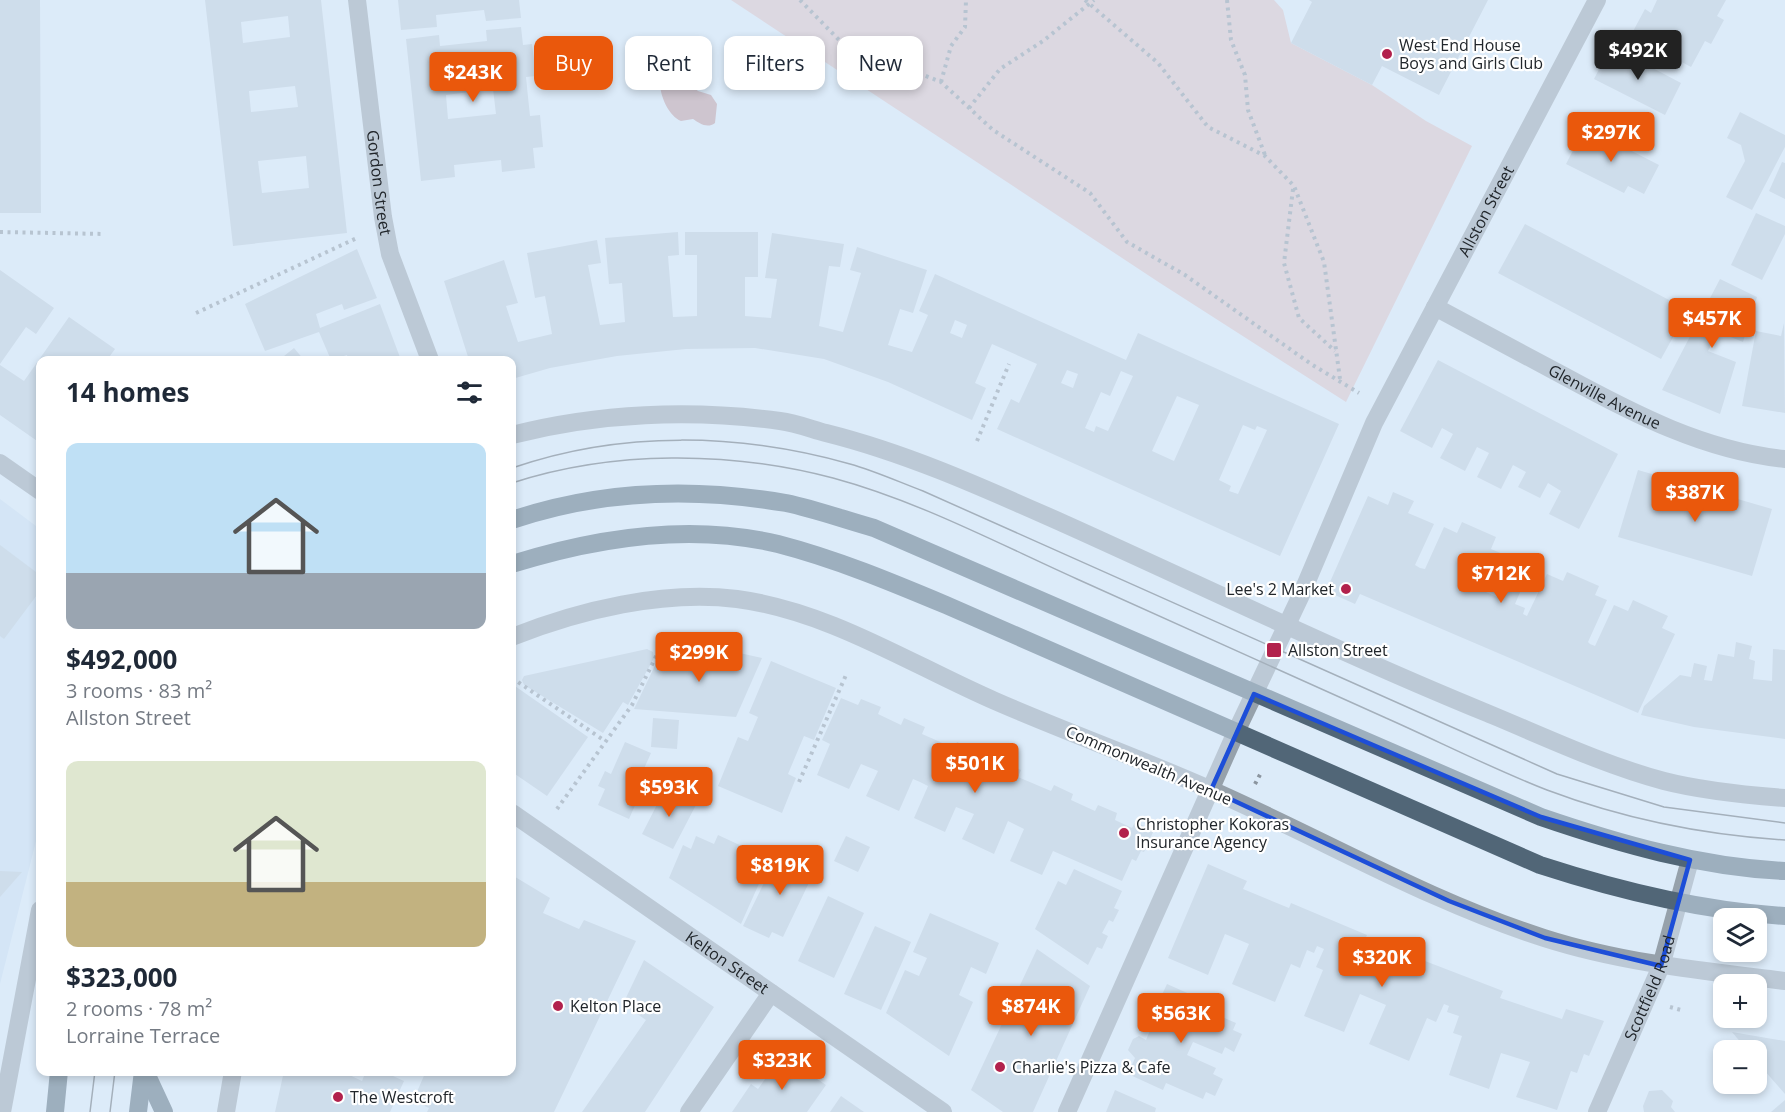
<!DOCTYPE html>
<html lang="en">
<head>
<meta charset="utf-8">
<style>
  :root { --surface:#fff; --page:#f2f2f3; --text:#1f2937; --muted:#747a83; --accent:#ea580c }
  body { margin:0; font-family:"Open Sans",sans-serif; background:var(--page); color:var(--text); height:100vh; display:flex; flex-direction:column; font-size:22px; white-space:nowrap }
  * { box-sizing:border-box; margin:0 }
  p { font-size:20px; color:var(--muted) }
  .icon { flex:none; width:33px; height:33px; fill:none; stroke:currentColor; stroke-width:2; stroke-linecap:round; stroke-linejoin:round }
  .map { position:relative; flex:1; overflow:hidden }
  .drawer { position:absolute; left:36px; top:356px; width:480px; height:720px; display:flex; flex-direction:column; background:var(--surface); border-radius:12px; box-shadow:0 3px 9px #0003 }
  .drawer>* { flex:none }
  .banner { position:absolute; left:534px; top:36px; width:570px; height:54px; display:flex; gap:12px }
  .buttons { position:absolute; left:1713px; top:908px; display:grid; gap:12px }
  .buttons a { display:grid; place-items:center; width:54px; height:54px; border-radius:12px; background:var(--surface); box-shadow:0 3px 9px #0003; font-size:30px }
  .price { position:absolute; translate:-50% -51px; padding:0 14px; border-radius:6px; background:var(--accent); color:#fff; font-size:20px; line-height:39px; filter:drop-shadow(0 2px 3px #0008) }
  .price::after { content:''; position:absolute; left:50%; top:36px; width:18px; height:14px; margin-left:-9px; background:inherit; clip-path:polygon(0 0,100% 0,50% 100%) }
  .price.selected { background:#222; color:#fff }
  ul { padding:0; list-style:none }
  li { display:grid; align-content:center; gap:12px; height:318px; padding:0 30px }
  li span { display:grid; place-items:center; height:186px; border-radius:12px; color:#555 }
  li>.icon { margin-inline-start:auto }
  span .icon { width:108px; height:108px; fill:#fffc; stroke-width:1 }
  li b { font-size:26px }
  h2 { display:flex; justify-content:space-between; align-items:center; height:72px; padding:0 30px; font-size:26px }
  .chip { padding:0 21px; border-radius:12px; background:var(--surface); box-shadow:0 3px 9px #0003; font-size:21px; line-height:54px }
  .chip.selected { background:var(--accent); color:#fff }
  .map>svg:first-child { display:block }
</style>
</head>
<body>
<div class="map">
<svg width="1785" height="1112" viewBox="0 0 1785 1112">
  <rect width="100%" height="100%" fill="#dcebf9"/>
  <path fill="#c9def1" d="M0,499L40,529V825L0,984Z"/>
  <path fill="#dbc1c4" d="M731,0H1274L1283,10L1291,43L1372,85L1426,121L1472,146L1346,402L1160,283Z"/>
  <path fill="#bc979c" d="M669,75H679L698,91L711,95L717,104L715,123C707,129 699,123 693,119L681,121C669,116 661,98 660,85Z"/>
  <g fill="#bdccd9" fill-rule="evenodd">
    <path d="M0,0H40L41,213H0Z"/>
    <path d="M205,0H321L347,233L233,246ZM288,16L290,37L243,43L241,22ZM295,86L298,107L251,112L249,91ZM306,156L309,188L262,193L258,161Z"/>
    <path d="M398,0H519L521,18L486,21L484,10L436,15L437,27L401,30Z"/>
    <path d="M1309,0H1488L1439,95L1382,66L1372,85L1291,43L1312,2Z"/>
    <path d="M1657,0H1726L1717,16L1724,20L1711,44L1705,41L1691,67L1631,35L1645,9L1651,13Z"/>
    <path d="M521,27L523,45L532,44L536,76L526,77L528,97L530,116L540,115L543,147L533,148L535,168L502,172L501,160L454,165L455,177L421,181L406,39L439,35L440,46L487,41L486,30ZM493,89L496,114L448,119L446,95Z"/>
    <path d="M1611,46L1681,83L1665,115L1594,79Z"/>
    <path d="M1740,112L1785,135V147L1752,210L1726,197L1745,161L1741,145L1727,138Z"/>
    <path d="M1585,127L1659,165L1644,194L1628,186L1624,193L1566,164Z"/>
    <path d="M1782,162L1785,163V199L1769,191Z"/>
    <path d="M1756,213L1785,226V234L1762,280L1731,265Z"/>
    <path d="M1525,224L1688,310L1661,359L1498,273Z"/>
    <path d="M678,232L679,255L668,256L673,317L697,316V255H685V232H758V277H745V316L771,318L777,279L765,278L772,233L844,244L840,267L829,266L819,326L843,332L861,273L850,270L857,247L927,270L913,313L900,309L888,345L912,352L928,315L919,311L935,274L1126,360L1138,333L1339,424L1280,556L997,429L1011,399L1019,403L1037,364L992,344L975,383L986,388L972,420L888,382L824,359L755,348L686,349L617,356L550,368L512,379V360H469L444,281L504,260L518,303L506,306L518,342L552,334L545,296L535,298L527,253L597,240L601,263L588,265L600,325L625,322L622,283L609,284L605,238ZM955,320L967,325L962,338L950,333ZM1067,370L1078,374L1073,388L1061,383ZM1121,371L1133,376L1108,431L1096,426L1094,432L1085,428L1101,392L1110,396ZM1177,396L1199,405L1174,461L1152,451ZM1243,425L1255,430L1257,426L1267,430L1238,494L1229,491L1231,486L1219,480Z"/>
    <path d="M357,249L377,298L344,310L342,304L316,314L320,328L380,304L401,360H348L347,355L331,360L319,332L265,351L245,304Z"/>
    <path d="M0,270L54,308L36,334L26,327L0,364Z"/>
    <path d="M1720,279L1757,297L1743,342L1718,332L1708,351L1736,362L1720,414L1662,390Z"/>
    <path d="M69,317L115,349L107,360H40V443L0,415V365L24,381Z"/>
    <path d="M1784,323L1785,413L1742,406L1756,331L1781,336Z"/>
    <path d="M294,348L304,360H279Z"/>
    <path d="M1438,360L1618,454L1579,529L1549,514L1561,491L1548,483L1540,498L1518,487L1526,472L1513,465L1501,489L1477,477L1489,453L1477,447L1465,471L1440,458L1453,434L1442,428L1432,448L1400,431Z"/>
    <path d="M1638,470L1772,509L1752,576L1618,537Z"/>
    <path d="M1393,492L1414,501L1408,513L1434,524L1415,565L1420,568L1425,569L1444,527L1457,533L1462,522L1496,537L1491,549L1503,554L1486,592L1497,597L1510,569L1527,576L1515,604L1525,608L1523,614L1527,616L1547,574L1563,581L1567,572L1599,586L1595,595L1607,600L1588,642L1590,644L1595,646L1614,605L1628,611L1633,600L1668,616L1662,628L1675,634L1638,713L1360,594L1355,604L1326,591L1368,496L1388,505Z"/>
    <path d="M0,545L40,575V591L4,639L0,636Z"/>
    <path d="M1736,642L1752,646L1749,659L1755,661L1753,679L1772,681L1773,649L1785,650V739L1694,727L1641,715L1644,706L1680,675L1691,677L1694,663L1707,666L1704,680L1712,681L1718,654L1734,657Z"/>
    <path d="M647,649L653,652L654,658L628,705L623,702L603,733L524,685L522,680L524,676Z"/>
    <path d="M663,649L735,652L762,658L736,717L634,709Z"/>
    <path d="M771,661L836,688L814,740L804,736L788,774L796,778L782,813L718,786L738,737L748,741L758,717L749,713Z"/>
    <path d="M512,684L588,737L547,796L512,772Z"/>
    <path d="M841,698L858,705L861,699L881,707L878,714L901,725L904,718L925,727L922,734L938,741L954,749L957,742L977,751L974,757L998,768L1001,762L1021,770L1018,777L1051,791L1054,785L1073,794L1071,800L1095,811L1098,805L1117,813L1115,820L1132,828L1135,822L1154,830L1144,852L1141,851L1136,861L1132,859L1122,881L1053,851L1042,875L1010,861L1024,829L1008,821L994,854L962,839L974,814L956,807L945,832L914,818L928,786L920,782L913,779L899,811L866,796L878,771L861,764L849,789L817,775L830,744L822,740Z"/>
    <path d="M653,718L679,720L677,749L651,747Z"/>
    <path d="M625,742L651,753L634,791L640,794L629,819L598,805L605,789L598,786L605,771L611,774Z"/>
    <path d="M666,787L697,803L673,849L642,834Z"/>
    <path d="M718,835L770,859L741,924L669,878L683,845L691,849L696,836L714,844Z"/>
    <path d="M846,836L870,847L858,872L834,861Z"/>
    <path d="M780,850L816,868L783,937L772,932L769,938L743,926Z"/>
    <path d="M1208,864L1247,881L1243,889L1289,908L1291,903L1367,935L1364,942L1422,967L1425,961L1503,991L1500,998L1562,1019L1566,1009L1604,1021L1589,1056L1584,1054L1577,1073L1571,1071L1557,1110L1516,1097L1530,1062L1501,1053L1489,1089L1449,1075L1462,1036L1453,1033L1459,1016L1447,1012L1449,1006L1444,1004L1436,1022L1427,1018L1409,1061L1369,1044L1386,1005L1360,994L1344,1032L1304,1016L1323,970L1316,967L1324,949L1317,946L1314,953L1307,950L1300,968L1291,964L1275,1002L1232,984L1249,944L1225,934L1208,975L1168,958Z"/>
    <path d="M1074,869L1122,891L1114,908L1119,910L1113,922L1109,920L1102,933L1108,936L1102,949L1097,947L1088,965L1035,929L1058,881L1066,885Z"/>
    <path d="M0,871L22,872L0,897Z"/>
    <path d="M512,875L550,898L543,913L579,929L584,920L636,941L554,1112H427L429,1108L413,1101L426,1071H512Z"/>
    <path d="M828,896L864,913L834,978L798,961Z"/>
    <path d="M930,913L999,943L986,974L971,967L959,995L973,1002L949,1056L886,1013L905,970L919,976L927,958L913,952Z"/>
    <path d="M875,926L911,942L881,1010L844,994Z"/>
    <path d="M1037,949L1090,986L1033,1112H1003L971,1090Z"/>
    <path d="M644,960L714,1007L645,1112H582L646,1020L623,1004Z"/>
    <path d="M1167,984L1203,1000L1199,1007L1236,1023L1233,1030L1242,1034L1234,1052L1225,1047L1222,1054L1193,1042L1187,1055L1216,1068L1213,1074L1223,1079L1215,1096L1206,1092L1203,1099L1166,1083L1163,1090L1128,1074L1135,1058L1128,1050L1133,1039L1139,1036L1146,1040L1154,1021L1147,1018L1145,1011L1149,1001H1159Z"/>
    <path d="M1732,1032L1785,1041V1094L1756,1061V1050H1747Z"/>
    <path d="M782,1055L826,1085L807,1112H732L751,1084L758,1089Z"/>
    <path d="M284,1071H341L362,1081L366,1071H382L404,1081L390,1112H275Z"/>
    <path d="M1115,1090L1156,1108L1155,1112H1106Z"/>
    <path d="M1662,1090L1673,1101L1671,1107L1675,1112H1644L1643,1106L1649,1091Z"/>
    <path d="M841,1096L864,1112H830Z"/>
    <path d="M1785,1100V1112H1771Z"/>
  </g>
  <g fill="none" stroke-linecap="round" stroke-linejoin="round">
    <g stroke="#8b959f" stroke-width="4" stroke-dasharray="3 4.5" stroke-linecap="butt">
      <path d="M800,0L841,42L941,82L993,130L1090,193L1127,242L1185,275L1311,364L1359,393"/>
      <path d="M1085,0L1158,63L1208,127L1265,156L1294,186L1324,262L1340,379"/>
      <path d="M1227,0L1231,40L1245,75L1248,110L1265,155"/>
      <path d="M941,82L951,46L965,27L966,0"/>
      <path d="M969,108L1000,69L1043,41L1094,0"/>
      <path d="M1293,189L1284,263L1299,318L1335,351"/>
      <path d="M0,232L105,234"/>
      <path d="M196,313L359,237"/>
      <path d="M977,441L1009,364"/>
      <path d="M512,678L605,741"/>
      <path d="M799,782L846,675"/>
      <path d="M1255,784L1262,771"/>
      <path d="M557,809L632,705L665,638"/>
      <path d="M1670,1007L1681,1010"/>
    </g>
    <g stroke="#96a1ab" stroke-width="18">
      <path id="s1" d="M357,0L383,217L390,254L430,360"/>
      <path id="s2" d="M1435,307C1478,330 1521,353 1564,376C1634,414 1705,451 1785,459"/>
      <path d="M512,435C598,413 691,409 780,421C796,423 811,429 826,433C910,454 988,490 1067,525C1207,588 1345,655 1487,713C1545,737 1604,765 1664,781C1703,791 1745,795 1785,798"/>
      <path d="M0,463L40,491"/>
      <path d="M512,637C580,610 663,590 737,599C829,611 912,665 995,701C1066,732 1139,758 1209,789C1321,838 1428,901 1544,938C1622,963 1704,971 1785,981"/>
      <path id="s3" d="M512,813L943,1112"/>
      <path d="M2,1112L40,910"/>
      <path d="M226,1112L233,1071"/>
      <path d="M689,1112L771,993"/>
      <path id="s4" d="M1067,1112L1236,732L1302,593L1374,423L1597,0"/>
      <path id="s5" d="M1597,1112L1661,966L1690,860"/>
    </g>
    <g stroke="#516677" stroke-width="18">
      <path d="M512,520C601,490 693,487 786,503C815,509 845,520 874,528L1541,817C1620,844 1700,867 1785,871"/>
      <path d="M512,564C595,538 691,523 778,544C836,559 891,582 946,605L1540,865C1620,891 1701,911 1785,916"/>
      <path d="M145,1071L164,1112"/>
      <path d="M55,1112L59,1071"/>
      <path d="M138,1112L143,1071"/>
    </g>
    <g stroke="#606870" stroke-width="1.5">
      <path d="M512,468C621,430 740,433 850,464C875,471 899,482 923,491L1557,774L1664,807L1785,823"/>
      <path d="M512,483C613,450 730,451 833,478C918,501 997,543 1077,579C1180,626 1283,672 1386,718C1440,742 1493,769 1547,790C1624,819 1704,835 1785,840"/>
      <path d="M90,1112L95,1071"/>
      <path d="M110,1112L115,1071"/>
    </g>
  </g>
  <path d="M0 0H1785V1112H0ZM1254,694L1541,817L1690,860L1661,966L1545,938L1449,901L1211,790Z" fill="#dcebf9" fill-opacity=".55" fill-rule="evenodd"/>
  <path fill="none" stroke="#1d4ed8" stroke-width="4.5" stroke-linejoin="round" d="M1254,694L1541,817L1690,860L1661,966L1545,938L1449,901L1211,790Z"/>
  <g fill="#b2214c" stroke="#fff" stroke-width="2">
    <circle cx="1387" cy="54" r="6"/>
    <circle cx="1346" cy="589" r="6"/>
    <rect x="1266" y="642" width="16" height="16" rx="3"/>
    <circle cx="1124" cy="833" r="6"/>
    <circle cx="558" cy="1006" r="6"/>
    <circle cx="1000" cy="1067" r="6"/>
    <circle cx="338" cy="1097" r="6"/>
  </g>
  <g text-anchor="middle" dominant-baseline="central" stroke-width="4.5" stroke-linejoin="round" paint-order="stroke">
    <g font-size="16" fill="#21262b" stroke="#fff" text-anchor="start">
      <text x="1399" y="45">West End House<tspan x="1399" dy="18">Boys and Girls Club</tspan></text>
      <text x="1334" y="589" text-anchor="end">Lee's 2 Market</text>
      <text x="1288" y="650">Allston Street</text>
      <text x="1136" y="824">Christopher Kokoras<tspan x="1136" dy="18">Insurance Agency</tspan></text>
      <text x="570" y="1006">Kelton Place</text>
      <text x="1012" y="1067">Charlie's Pizza &amp; Cafe</text>
      <text x="350" y="1097">The Westcroft</text>
    </g>
    <g font-size="16" fill="#21262b" stroke="#fff">
      <text stroke="none"><textPath href="#s1" startOffset="184">Gordon Street</textPath></text>
      <text stroke="none"><textPath href="#s4" startOffset="994">Allston Street</textPath></text>
      <text stroke="none"><textPath href="#s2" startOffset="192">Glenville Avenue</textPath></text>
      <text transform="translate(1149 765) rotate(23)">Commonwealth Avenue</text>
      <text stroke="none"><textPath href="#s3" startOffset="262">Kelton Street</textPath></text>
      <text stroke="none"><textPath href="#s5" startOffset="135">Scottfield Road</textPath></text>
    </g>
  </g>
</svg>
<div class="buttons">
<a><svg class="icon" aria-label="layers" viewBox="0 0 24 24"><path d="M12 4l9 5-9 5-9-5zM3 14l9 5 9-5"/></svg></a>
<a>+</a>
<a>−</a>
</div>
<b class="price selected" style="left:1638px;top:81px">$492K</b>
<b class="price" style="left:473px;top:103px">$243K</b>
<b class="price" style="left:1611px;top:163px">$297K</b>
<b class="price" style="left:1712px;top:349px">$457K</b>
<b class="price" style="left:1695px;top:523px">$387K</b>
<b class="price" style="left:1501px;top:604px">$712K</b>
<b class="price" style="left:699px;top:683px">$299K</b>
<b class="price" style="left:975px;top:794px">$501K</b>
<b class="price" style="left:669px;top:818px">$593K</b>
<b class="price" style="left:780px;top:896px">$819K</b>
<b class="price" style="left:1382px;top:988px">$320K</b>
<b class="price" style="left:1031px;top:1037px">$874K</b>
<b class="price" style="left:1181px;top:1044px">$563K</b>
<b class="price" style="left:782px;top:1091px">$323K</b>
<div class="banner">
<a class="chip selected">Buy</a>
<a class="chip">Rent</a>
<a class="chip">Filters</a>
<a class="chip">New</a>
</div>
<section class="drawer">
<h2>14 homes<svg class="icon" aria-label="filters" viewBox="0 0 24 24"><path d="M4 7h16M4 17h16"/><circle cx="9" cy="7" r="2"/><circle cx="15" cy="17" r="2"/></svg></h2>
<ul>
<li><span style="background:linear-gradient(#bfe0f5 70%,#9aa5b1 0)"><svg class="icon" aria-label="home" viewBox="0 0 24 24"><path d="M3 11l9-7 9 7M6 9v11h12V9"/></svg></span><div><b>$492,000</b><p>3 rooms · 83 m²</p><p>Allston Street</p></div></li>
<li><span style="background:linear-gradient(#dfe7d0 65%,#c2b280 0)"><svg class="icon" aria-label="home" viewBox="0 0 24 24"><path d="M3 11l9-7 9 7M6 9v11h12V9"/></svg></span><div><b>$323,000</b><p>2 rooms · 78 m²</p><p>Lorraine Terrace</p></div></li>
</ul>
</section>
</div>
</body>
</html>
